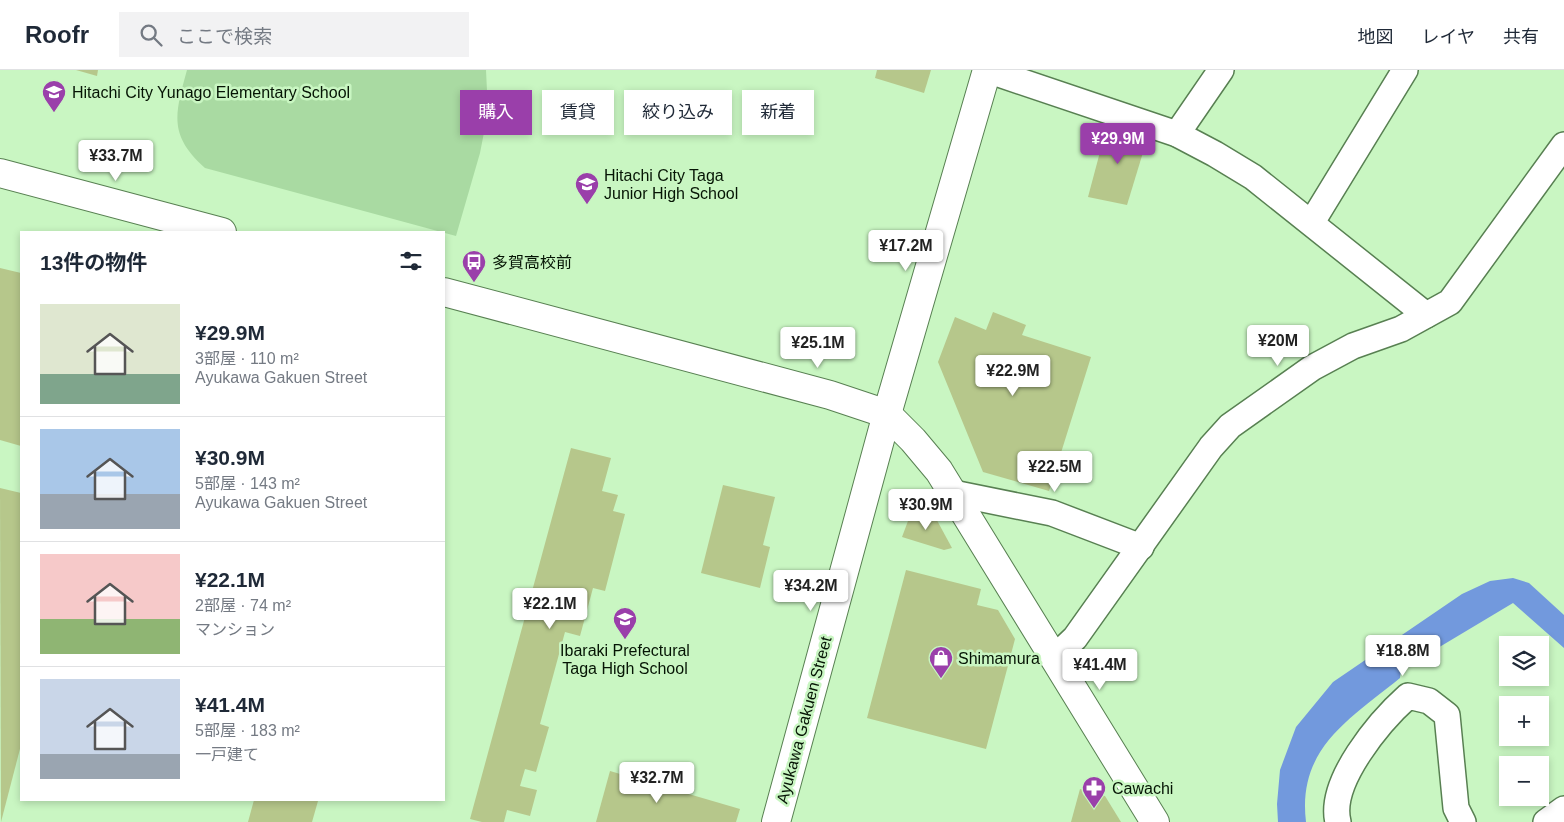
<!DOCTYPE html>
<html lang="ja">
<head>
<meta charset="utf-8">
<style>
  :root { --surface:#fff; --page:#f2f2f3; --text:#1f2937; --muted:#747a83; --line:#e0e1e3; --accent:#9a3faa }
  body { margin:0; font-family:Arial,"Noto Sans JP",sans-serif; background:var(--page); color:var(--text); height:100vh; display:flex; flex-direction:column; font-size:19px; white-space:nowrap }
  * { box-sizing:border-box; margin:0 }
  p { font-size:16px; color:var(--muted) }
  .icon { flex:none; width:28px; height:28px; fill:none; stroke:currentColor; stroke-width:2; stroke-linecap:round; stroke-linejoin:round }
  .map { position:relative; flex:1; overflow:hidden }
  .drawer { position:absolute; left:20px; top:161px; width:425px; height:570px; display:flex; flex-direction:column; background:var(--surface); border-radius:0px; box-shadow:0 2px 8px #0003 }
  .drawer>* { flex:none }
  .hud { position:absolute; left:460px; top:20px; width:475px; height:45px; display:flex; gap:10px }
  .fabs { position:absolute; left:1499px; top:566px; display:grid; gap:10px }
  .fabs a { display:grid; place-items:center; width:50px; height:50px; border-radius:0px; background:var(--surface); box-shadow:0 2px 8px #0003; font-size:25px }
  .price { position:absolute; translate:-50% -42px; padding:0 11px; border-radius:5px; background:#fff; color:#222; font-size:16px; line-height:32px; filter:drop-shadow(0 1px 2px #0008) }
  .price::after { content:''; position:absolute; left:50%; top:30px; width:15px; height:11px; margin-left:-8px; background:inherit; clip-path:polygon(0 0,100% 0,50% 100%) }
  .price.selected { background:var(--accent); color:#fff }
  ul { padding:0; list-style:none }
  li { display:flex; align-items:center; gap:15px; height:125px; padding:0 20px }
  li+li { border-top:1px solid var(--line) }
  li span { display:grid; place-items:center; flex:none; width:140px; height:100px; border-radius:0px; color:#555 }
  li>.icon { margin-inline-start:auto }
  span .icon { width:60px; height:60px; fill:#fffc; stroke-width:1 }
  li b { font-size:21px }
  h2 { display:flex; justify-content:space-between; align-items:center; height:60px; padding:0 20px; font-size:21px }
  .chip { padding:0 18px; border-radius:0px; background:var(--surface); box-shadow:0 2px 8px #0003; font-size:18px; line-height:45px }
  .chip.selected { background:var(--accent); color:#fff }
  header { display:flex; align-items:center; gap:30px; box-sizing:border-box; height:70px; padding:0 25px; background:var(--surface); border-bottom:1px solid var(--line) }
  header strong { font-size:24px }
  nav { display:flex; gap:28px; margin-inline-start:auto; font-size:18px }
  .search { width:350px; height:45px; background:var(--page); display:flex; align-items:center; gap:12px; box-sizing:border-box; padding:0 18px; border-radius:0px; color:var(--muted); font-size:19px }
  .map>svg:first-child { display:block }
</style>
</head>
<body>
<header>
<strong>Roofr</strong>
<div class="search"><svg class="icon" aria-label="search" viewBox="0 0 24 24"><circle cx="10" cy="10" r="6"/><path d="M15 15l6 6"/></svg>ここで検索</div>
<nav><a>地図</a><a>レイヤ</a><a>共有</a></nav>
</header>
<div class="map">
<svg width="1564" height="752" viewBox="0 0 1564 752">
  <rect width="100%" height="100%" fill="#c9f6c2"/>
  <path fill="#a9daa2" d="M187,0H486L488,42L480,83L456,166L205,98C168,65 175,44 187,0Z"/>
  <path fill="#7299dd" d="M1513,508L1529,513L1564,545V578L1513,533L1401,600L1400,608C1350,649 1297,678 1306,752H1278L1277,734L1280,700L1296,657L1333,612L1462,524L1490,511Z"/>
  <g fill="#b6c78b">
    <path d="M76,0H98L97,6Z"/>
    <path d="M877,0H931L924,23L875,8Z"/>
    <path d="M1108,52L1148,66L1127,135L1088,127Z"/>
    <path d="M0,198L21,203V376L0,370Z"/>
    <path d="M993,242L1026,255L1022,265L1091,287L1049,421L983,402L938,292L955,247L986,260Z"/>
    <path d="M571,378L611,388L602,421L618,425L613,441L625,444L605,521L593,518L580,566L565,562L540,654L549,657L536,702L525,699L520,716L537,720L530,746L507,740L504,752H482L470,749Z"/>
    <path d="M723,415L775,427L763,475L770,477L760,518L701,503Z"/>
    <path d="M0,418L21,423V675L1,752Z"/>
    <path d="M918,440L933,443L952,478L944,480L902,467L908,451Z"/>
    <path d="M906,500L981,519L977,535L998,540L1015,569L986,679L867,648Z"/>
    <path d="M610,701L740,739L736,752H596Z"/>
    <path d="M1080,719L1105,726L1121,752H1071Z"/>
    <path d="M254,730H316L318,731L312,752H248Z"/>
  </g>
  <g fill="none" stroke-linecap="round" stroke-linejoin="round">
    <g stroke="#588052" stroke-width="28">
      <g id="street">
        <path d="M987,0L1177,64L1215,84L1253,107L1426,245"/>
        <path d="M1177,64L1221,0"/>
        <path d="M1312,152L1405,0"/>
        <path d="M953,423L1052,443L1141,477"/>
        <path d="M1055,587L1075,568L1211,377L1230,356L1312,298L1353,276L1401,259L1450,232L1564,75"/>
        <path d="M1338,752C1328,712 1380,651 1408,626L1429,631L1447,645L1456,738L1463,752"/>
        <path d="M1546,752L1564,739"/>
      </g>
    </g>
    <g stroke="#588052" stroke-width="30">
      <g id="secondary">
        <path d="M0,103L222,162"/>
        <path d="M444,222L830,325L887,344L913,370L939,401L1155,752"/>
        <path d="M776,752L887,344L987,0"/>
      </g>
    </g>
    <use href="#street" stroke="#fff" stroke-width="25"/>
    <use href="#secondary" stroke="#fff" stroke-width="28"/>
  </g>
  <defs>
    <g id="school-pin" transform="scale(1.25)"><path d="M0 17L-7.5 6A9.5 9.5 0 1 1 7.5 6Z" fill="#9a3faa" stroke="#c9f6c2"/><path d="M0-5L7-2L0 1L-7-2ZM-4 1L0 2.5L4 1V4Q0 6-4 4Z" fill="#fff"/></g>
    <g id="bus-pin" transform="scale(1.25)"><path d="M0 17L-7.5 6A9.5 9.5 0 1 1 7.5 6Z" fill="#9a3faa" stroke="#c9f6c2"/><path d="M-5-6H5V4H4V6H2V4H-2V6H-4V4H-5ZM-3.5-4V0h7V-4ZM-3.5 1.2v1.5H-2V1.2ZM2 1.2v1.5H3.5V1.2Z" fill="#fff"/></g>
    <g id="shop-pin" transform="scale(1.25)"><path d="M0 17L-7.5 6A9.5 9.5 0 1 1 7.5 6Z" fill="#9a3faa" stroke="#c9f6c2"/><path d="M-5-2.5h2.3a2.7 3.5 0 0 1 5.4 0H5L5.5 6h-11ZM-1.5-2.5h3a1.5 2.3 0 0 0-3 0Z" fill="#fff"/></g>
    <g id="pharmacy-pin" transform="scale(1.25)"><path d="M0 17L-7.5 6A9.5 9.5 0 1 1 7.5 6Z" fill="#9a3faa" stroke="#c9f6c2"/><path d="M-2-6h4v4h4v4h-4v4h-4v-4h-4v-4h4Z" fill="#fff"/></g>
  </defs>
  <g fill-rule="evenodd">
    <use href="#school-pin" x="54" y="22"/>
    <use href="#school-pin" x="587" y="114"/>
    <use href="#bus-pin" x="474" y="192"/>
    <use href="#school-pin" x="625" y="549"/>
    <use href="#shop-pin" x="941" y="588"/>
    <use href="#pharmacy-pin" x="1094" y="718"/>
  </g>
  <g text-anchor="middle" dominant-baseline="central" stroke-width="5" stroke-linejoin="round" paint-order="stroke">
    <g font-size="16" fill="#051404" stroke="#c9f6c2" text-anchor="start">
      <text x="72" y="22">Hitachi City Yunago Elementary School</text>
      <text x="604" y="105">Hitachi City Taga<tspan x="604" dy="18">Junior High School</tspan></text>
      <text x="492" y="192">多賀高校前</text>
      <text x="625" y="580" text-anchor="middle">Ibaraki Prefectural<tspan x="625" dy="18">Taga High School</tspan></text>
      <text x="958" y="588">Shimamura</text>
      <text x="1112" y="718">Cawachi</text>
    </g>
    <g font-size="16" fill="#051404" stroke="#c9f6c2">
      <text transform="translate(804 650) rotate(-75)">Ayukawa Gakuen Street</text>
    </g>
  </g>
</svg>
<div class="fabs">
<a><svg class="icon" aria-label="layers" viewBox="0 0 24 24"><path d="M12 4l9 5-9 5-9-5zM3 14l9 5 9-5"/></svg></a>
<a>+</a>
<a>−</a>
</div>
<b class="price selected" style="left:1118px;top:95px">¥29.9M</b>
<b class="price" style="left:116px;top:112px">¥33.7M</b>
<b class="price" style="left:906px;top:202px">¥17.2M</b>
<b class="price" style="left:1278px;top:297px">¥20M</b>
<b class="price" style="left:818px;top:299px">¥25.1M</b>
<b class="price" style="left:1013px;top:327px">¥22.9M</b>
<b class="price" style="left:1055px;top:423px">¥22.5M</b>
<b class="price" style="left:926px;top:461px">¥30.9M</b>
<b class="price" style="left:811px;top:542px">¥34.2M</b>
<b class="price" style="left:550px;top:560px">¥22.1M</b>
<b class="price" style="left:1403px;top:607px">¥18.8M</b>
<b class="price" style="left:1100px;top:621px">¥41.4M</b>
<b class="price" style="left:657px;top:734px">¥32.7M</b>
<div class="hud">
<a class="chip selected">購入</a>
<a class="chip">賃貸</a>
<a class="chip">絞り込み</a>
<a class="chip">新着</a>
</div>
<section class="drawer">
<h2>13件の物件<svg class="icon" aria-label="filters" viewBox="0 0 24 24"><path d="M4 7h16M4 17h16"/><circle cx="9" cy="7" r="2"/><circle cx="15" cy="17" r="2"/></svg></h2>
<ul>
<li><span style="background:linear-gradient(#dfe7d0 70%,#7fa58c 0)"><svg class="icon" aria-label="home" viewBox="0 0 24 24"><path d="M3 11l9-7 9 7M6 9v11h12V9"/></svg></span><div><b>¥29.9M</b><p>3部屋 · 110 m²</p><p>Ayukawa Gakuen Street</p></div></li>
<li><span style="background:linear-gradient(#a9c7e8 65%,#9aa5b1 0)"><svg class="icon" aria-label="home" viewBox="0 0 24 24"><path d="M3 11l9-7 9 7M6 9v11h12V9"/></svg></span><div><b>¥30.9M</b><p>5部屋 · 143 m²</p><p>Ayukawa Gakuen Street</p></div></li>
<li><span style="background:linear-gradient(#f6c9c9 65%,#8fb573 0)"><svg class="icon" aria-label="home" viewBox="0 0 24 24"><path d="M3 11l9-7 9 7M6 9v11h12V9"/></svg></span><div><b>¥22.1M</b><p>2部屋 · 74 m²</p><p>マンション</p></div></li>
<li><span style="background:linear-gradient(#c9d6e8 75%,#9aa5b1 0)"><svg class="icon" aria-label="home" viewBox="0 0 24 24"><path d="M3 11l9-7 9 7M6 9v11h12V9"/></svg></span><div><b>¥41.4M</b><p>5部屋 · 183 m²</p><p>一戸建て</p></div></li>
</ul>
</section>
</div>
</body>
</html>
